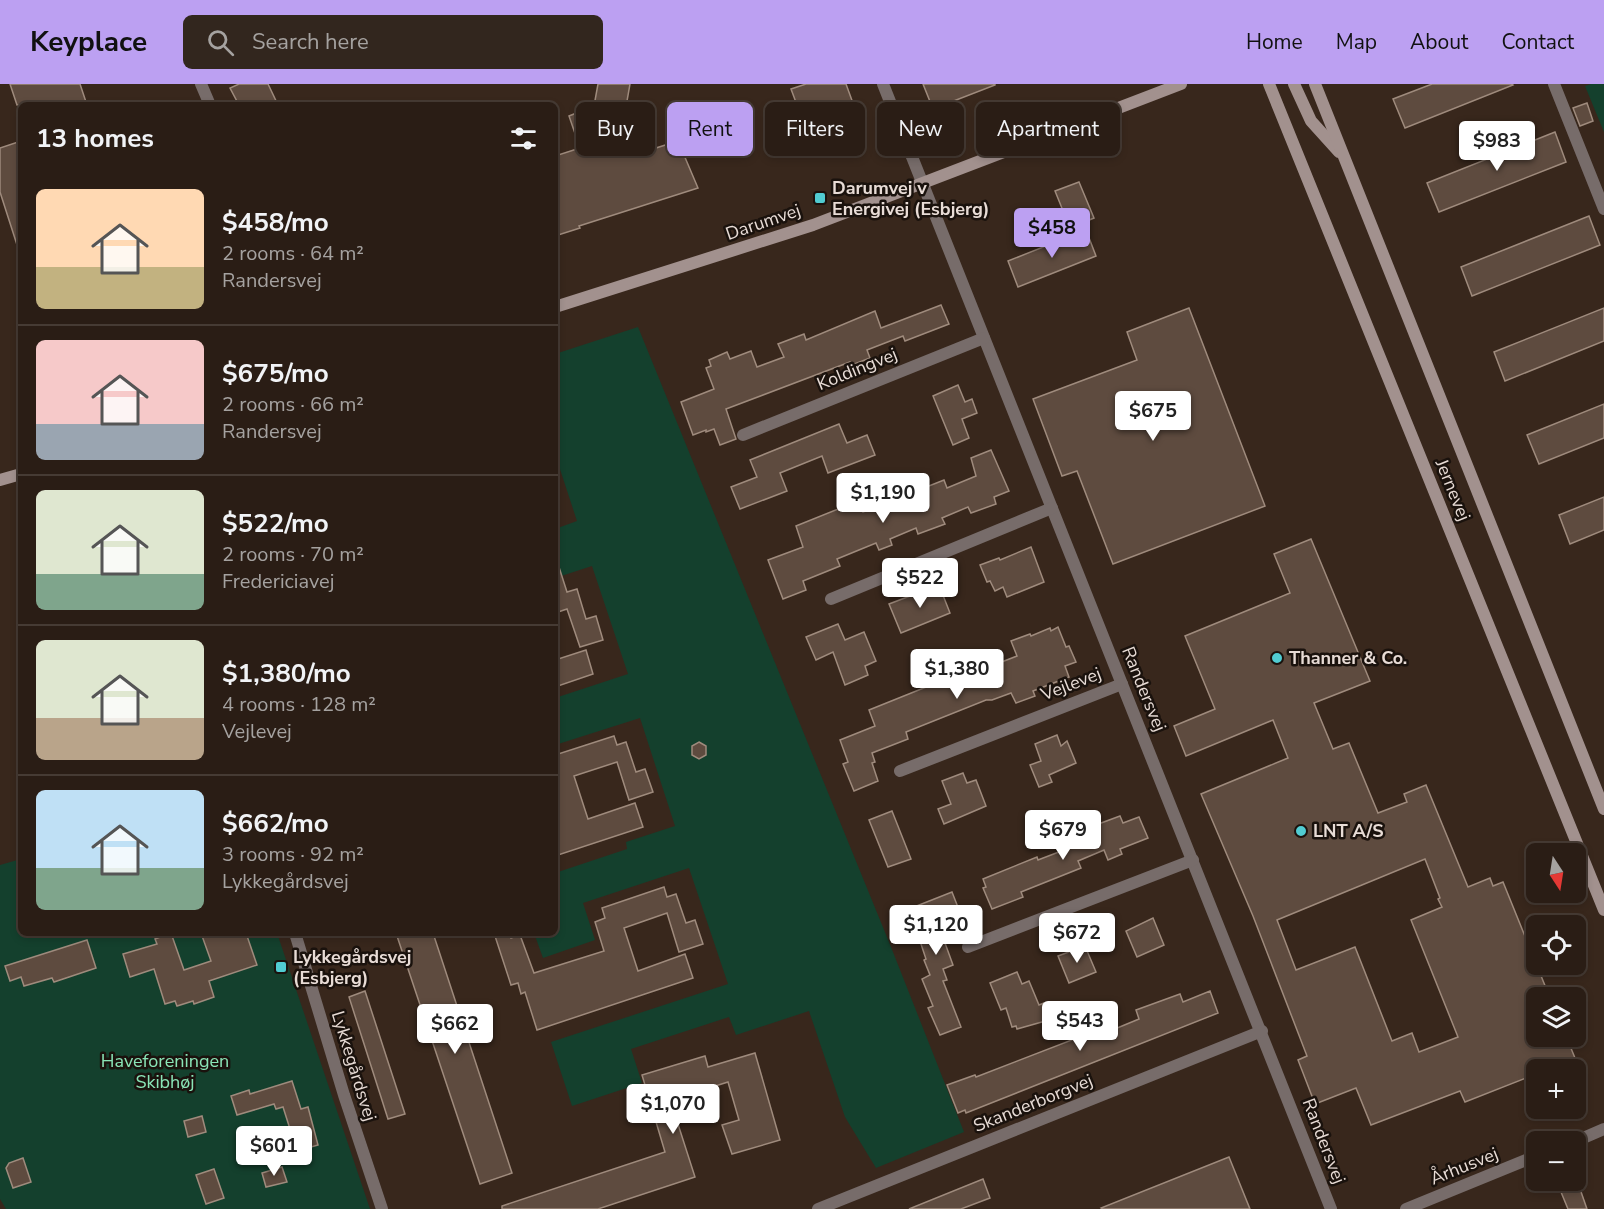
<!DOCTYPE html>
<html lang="en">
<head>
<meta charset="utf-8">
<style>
  :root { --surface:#2a1d15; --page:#32261e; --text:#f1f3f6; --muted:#a5a2a0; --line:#463b34; --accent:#bca0f2 }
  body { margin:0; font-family:"Nunito Sans",sans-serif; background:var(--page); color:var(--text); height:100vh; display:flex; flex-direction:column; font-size:22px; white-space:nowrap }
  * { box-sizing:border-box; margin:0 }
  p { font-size:20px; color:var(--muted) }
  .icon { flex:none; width:33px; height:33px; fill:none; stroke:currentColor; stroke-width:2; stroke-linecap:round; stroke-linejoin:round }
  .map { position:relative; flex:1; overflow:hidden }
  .sheet { position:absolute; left:18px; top:18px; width:540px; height:834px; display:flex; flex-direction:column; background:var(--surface); border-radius:9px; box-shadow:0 3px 9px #0003,0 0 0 2px var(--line) }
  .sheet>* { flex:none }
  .guide { position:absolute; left:576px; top:18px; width:570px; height:54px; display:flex; gap:12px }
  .needle { width:39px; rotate:168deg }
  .tools { position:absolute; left:1526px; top:759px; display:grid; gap:12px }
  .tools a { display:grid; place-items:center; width:60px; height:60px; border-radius:9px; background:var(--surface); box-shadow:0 3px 9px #0003,0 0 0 2px var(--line); font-size:30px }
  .price { position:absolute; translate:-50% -51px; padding:0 14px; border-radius:6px; background:#fff; color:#222; font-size:20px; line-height:39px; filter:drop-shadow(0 2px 3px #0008) }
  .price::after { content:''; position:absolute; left:50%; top:36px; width:18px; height:14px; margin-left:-9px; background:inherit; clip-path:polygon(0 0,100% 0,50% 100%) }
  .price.selected { background:var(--accent); color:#111 }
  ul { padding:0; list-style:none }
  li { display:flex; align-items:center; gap:18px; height:150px; padding:0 18px }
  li+li { border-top:2px solid var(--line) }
  li span { display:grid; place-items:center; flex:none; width:168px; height:120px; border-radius:9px; color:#555 }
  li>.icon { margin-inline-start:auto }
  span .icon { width:72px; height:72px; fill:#fffc; stroke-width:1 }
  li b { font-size:26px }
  h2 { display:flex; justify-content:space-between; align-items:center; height:72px; padding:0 18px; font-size:26px }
  .tag { padding:0 21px; border-radius:9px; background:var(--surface); box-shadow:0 3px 9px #0003,0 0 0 2px var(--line); font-size:21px; line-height:54px }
  .tag.selected { background:var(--accent); color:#111 }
  header { display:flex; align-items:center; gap:36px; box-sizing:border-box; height:84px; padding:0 30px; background:var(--accent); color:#111 }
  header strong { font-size:28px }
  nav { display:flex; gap:33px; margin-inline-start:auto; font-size:21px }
  .search { width:420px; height:54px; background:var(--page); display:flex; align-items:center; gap:15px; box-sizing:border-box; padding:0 21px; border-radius:9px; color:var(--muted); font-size:22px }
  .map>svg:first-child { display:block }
</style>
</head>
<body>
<header>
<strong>Keyplace</strong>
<div class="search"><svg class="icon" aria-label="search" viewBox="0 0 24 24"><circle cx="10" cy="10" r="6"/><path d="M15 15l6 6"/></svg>Search here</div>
<nav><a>Home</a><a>Map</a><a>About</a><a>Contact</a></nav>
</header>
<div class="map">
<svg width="1604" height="1125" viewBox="0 0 1604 1125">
  <rect width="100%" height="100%" fill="#38271c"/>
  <g fill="#14402d">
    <path d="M1591,0H1604V48L1585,2Z"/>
    <path d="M638,243L889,858L964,1048L876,1084L845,1033L809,927L736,951L729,933L631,965L642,999L572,1022L551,958L728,900L689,784L583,819L595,856L543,874L534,849H555V789L627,765L626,758L675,742L640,634L555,661V614L628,590L592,482L555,494V445L577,437L555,370V270Z"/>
    <path d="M21,775V849H277L370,1125H6L0,1115V781Z"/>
  </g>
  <g fill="#5e4b3f" stroke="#9f8b7d" stroke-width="1.5" fill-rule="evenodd">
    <path d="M10,0H80L87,21H17Z"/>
    <path d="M239,0H268L278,21H239L230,4Z"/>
    <path d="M598,0H630L624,34L634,71L678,57L698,104L579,142L580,144L555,152V72L580,64L569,32L594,22Z"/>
    <path d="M806,0H846L862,44L796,69L788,47L797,44L800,29L791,5Z"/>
    <path d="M923,0H995V1L933,25Z"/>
    <path d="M1432,0H1512L1513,1L1405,44L1393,15Z"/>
    <path d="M1587,19L1593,37L1580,42L1573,24Z"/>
    <path d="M1555,48L1566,78L1439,128L1427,99Z"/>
    <path d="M21,57V164H18L0,108V64Z"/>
    <path d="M1079,98L1094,134L1070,144L1055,107Z"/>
    <path d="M1589,132L1600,161L1472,212L1461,183Z"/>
    <path d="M1086,146L1096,172L1018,203L1008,177Z"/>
    <path d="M941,221L949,240L905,257L903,252L867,266L870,274L852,281L850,278L726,325L736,355L720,361L714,345L706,348V346L693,351L681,318L714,305L706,284L711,282L709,276L727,268L730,275L751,267L757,283L784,273L778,260L804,250L806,256L875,227L881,244Z"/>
    <path d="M1189,224L1265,422L1113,480L1077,387L1062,392L1033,315L1137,276L1127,248Z"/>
    <path d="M1604,224V257L1505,297L1494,268Z"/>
    <path d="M958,301L965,318L972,315L977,329L962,335L969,354L953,361L933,312Z"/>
    <path d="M1604,320V354L1539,380L1527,351Z"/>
    <path d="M839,340L847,359L867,351L875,371L828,389L822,372L780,389L787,407L740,425L731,403L757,393L750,376Z"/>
    <path d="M991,366L1009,407L994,413L996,420L971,429L968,423L942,434L945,440L918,450L916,444L890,455L892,461L879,466L876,459L837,475L840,482L803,497L806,506L783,515L768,476L803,463L796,442L858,417L863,428L944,396L947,404L976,392L971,374Z"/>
    <path d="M1604,413V446L1570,460L1559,431Z"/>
    <path d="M1311,455L1370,597L1314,619L1333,665L1349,659L1378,729L1407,718L1404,710L1426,701L1468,803L1490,794L1493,802L1503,798L1550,914H1536V952H1566L1575,974L1546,986H1536V990L1465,1018L1460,1007L1371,1041L1356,1004L1315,1020L1298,976L1307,972L1253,832L1201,710L1288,674L1273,636L1186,672L1174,642L1215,625L1185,552L1290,509L1274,470ZM1425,775L1440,814L1438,815L1442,823L1411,836L1458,953L1419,968L1412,949L1392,957L1355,863L1296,886L1277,836Z"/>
    <path d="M1031,463L1044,498L1007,513L1003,503L995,507L990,497L987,498L980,481L999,474L1000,476Z"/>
    <path d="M558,480L567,508L577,505L586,535L596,532L603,556L580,563L567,525L558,528L555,520V481Z"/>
    <path d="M939,501L950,529L901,549L889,520Z"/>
    <path d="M838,540L845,556L864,548L876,577L865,582L868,591L845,601L833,568L816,576L806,553Z"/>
    <path d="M1058,543L1066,563L1069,562L1076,578L1065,582L1069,593L1033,607L1035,612L1016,619L1011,609L992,616H986L906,648L908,655L872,669L875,678L872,679L878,697L854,707L843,680L848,678L840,656L875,642L869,626L961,589L966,602L1002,587L999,579L1017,572L1011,557L1030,550L1031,552L1050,544L1051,547Z"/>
    <path d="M586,566L593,590L555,603V576Z"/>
    <path d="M1057,651L1061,662L1067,657L1076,679L1049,691L1052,698L1039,703L1030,681L1041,677L1035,660Z"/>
    <path d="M614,652L617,661L626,658L636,688L645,685L653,708L629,716L617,678L574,692L588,735L635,719L643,743L555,772V671Z"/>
    <path d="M699,658L706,662V671L699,675L692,671V662Z"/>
    <path d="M963,689L967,699L976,696L986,722L944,740L938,725L951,720L942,697Z"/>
    <path d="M892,727L911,775L888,783L869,736Z"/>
    <path d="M1120,732L1123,739L1139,733L1148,754L1120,765L1122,770L1108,776L1104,766L1078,777L1081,784L1021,808L1023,813L992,825L983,804L986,803L983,795L1037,773L1038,776L1090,756L1085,745Z"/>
    <path d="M664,803L667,813L676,810L686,839L695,836L703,860L679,868L667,829L624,844L638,887L685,870L693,894L537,946L525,908L521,910L518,899L511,901L494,849H509L511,854L520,851L534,889L604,867L595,838L605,834L602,824Z"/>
    <path d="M952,808L961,831L943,838L946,846L941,848L953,881L943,885L947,896L943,897L961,943L940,951L928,924L933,922L922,895L930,891L924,876L926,875L917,848L913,849L904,827Z"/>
    <path d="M1153,834L1164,861L1137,873L1126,847Z"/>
    <path d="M171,849L184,886L211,877L201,849H246L257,881L209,897L214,913L194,920L193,917L177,922L175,917L165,920L154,885L130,893L123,870L157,860L155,855Z"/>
    <path d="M396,849H433L512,1089L480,1100Z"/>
    <path d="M87,856L96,884L54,898L52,894L24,902L21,893L10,897L5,882Z"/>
    <path d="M1085,862L1096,888L1069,899L1058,872Z"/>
    <path d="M1017,888L1022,900L1029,897L1039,921L1044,919L1049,936L1017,945L1016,942L1012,943L1006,924L1001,926L990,899Z"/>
    <path d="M365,907L405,1030L388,1035L349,913Z"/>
    <path d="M1210,907L1218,929L966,1029L965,1026L958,1029L947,1001L975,991L976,993L1108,942L1110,947L1139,935L1136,926L1180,910L1183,918Z"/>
    <path d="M755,969L780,1056L732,1070L722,1041L739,1036L728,998L677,1014L683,1035L677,1037L695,1093L598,1125H502V1122L665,1068L642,991L705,972L708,983Z"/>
    <path d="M292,997L301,1025L308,1023L318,1061L297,1067L283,1023L276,1025L274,1020L237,1031L231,1012L249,1006L250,1010Z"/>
    <path d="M202,1032L206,1048L188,1053L184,1037Z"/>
    <path d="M1229,1073L1250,1125H1102L1101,1124Z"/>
    <path d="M23,1074L31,1098L13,1104L6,1084L9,1079Z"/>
    <path d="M282,1083L287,1098L266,1103L262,1089Z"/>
    <path d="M214,1085L224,1114L206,1120L196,1091Z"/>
    <path d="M983,1095L990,1114L961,1125H909Z"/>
    <path d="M1579,1102L1587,1125H1568L1561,1108Z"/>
  </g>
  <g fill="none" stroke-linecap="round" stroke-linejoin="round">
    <g stroke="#776c6a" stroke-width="12">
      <path d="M201,0L210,21"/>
      <path d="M883,0L1331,1125"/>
      <path d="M1554,0L1604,125"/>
      <path d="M743,351L984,254"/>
      <path d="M831,515L1052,424"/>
      <path d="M900,687L1122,600"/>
      <path d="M295,849L344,1011L382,1125"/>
      <path d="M968,863L1193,776"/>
      <path d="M1574,1058L1604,1045"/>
      <path d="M818,1125L1262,947"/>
      <path d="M1406,1125L1536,1072"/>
    </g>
    <g stroke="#a2918e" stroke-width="12">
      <path d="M1269,0L1604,826"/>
      <path d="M1294,0L1311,37L1339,68"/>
      <path d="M1315,0L1604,725"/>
      <path d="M555,223L813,141L1181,0"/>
      <path d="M0,396L21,390"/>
    </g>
  </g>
  <g fill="#51ccd2" stroke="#1a120d" stroke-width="2">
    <rect x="814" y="108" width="12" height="12" rx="3"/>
    <circle cx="1277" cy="574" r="6"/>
    <circle cx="1301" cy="747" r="6"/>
    <rect x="275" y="877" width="12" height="12" rx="3"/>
  </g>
  <g text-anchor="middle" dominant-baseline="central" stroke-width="5" stroke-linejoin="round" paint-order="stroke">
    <g font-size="18" font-weight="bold" fill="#e8dcd6" stroke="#1a120d" text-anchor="start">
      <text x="832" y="104">Darumvej v<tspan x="832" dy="21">Energivej (Esbjerg)</tspan></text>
      <text x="1289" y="574">Thanner &amp; Co.</text>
      <text x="1313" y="747">LNT A/S</text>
      <text x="293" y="873">Lykkegårdsvej<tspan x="293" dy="21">(Esbjerg)</tspan></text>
    </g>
    <g font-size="18" fill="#e8dcd6" stroke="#1a120d">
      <text transform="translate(763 138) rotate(-19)">Darumvej</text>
      <text transform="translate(857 285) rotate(-22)">Koldingvej</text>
      <text transform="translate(1453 406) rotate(68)">Jernevej</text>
      <text transform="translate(1071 600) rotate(-21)">Vejlevej</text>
      <text transform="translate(1144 605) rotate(68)">Randersvej</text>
      <text transform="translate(354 982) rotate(73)">Lykkegårdsvej</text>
      <text transform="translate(1033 1019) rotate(-22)">Skanderborgvej</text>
      <text transform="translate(1324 1057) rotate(69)">Randersvej</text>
      <text transform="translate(1464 1082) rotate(-22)">Århusvej</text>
    </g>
    <g font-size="18" fill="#8ae5b7" stroke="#1a120d">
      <text x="165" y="977">Haveforeningen<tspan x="165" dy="21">Skibhøj</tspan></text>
    </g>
  </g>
</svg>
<div class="tools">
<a><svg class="needle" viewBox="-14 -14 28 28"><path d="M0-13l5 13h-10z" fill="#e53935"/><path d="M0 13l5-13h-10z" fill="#a5a2a0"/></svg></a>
<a><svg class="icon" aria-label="locate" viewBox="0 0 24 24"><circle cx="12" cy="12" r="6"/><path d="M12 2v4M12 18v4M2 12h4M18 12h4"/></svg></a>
<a><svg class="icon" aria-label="layers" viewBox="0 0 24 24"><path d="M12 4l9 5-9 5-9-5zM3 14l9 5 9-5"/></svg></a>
<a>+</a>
<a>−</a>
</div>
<b class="price" style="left:1497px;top:88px">$983</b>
<b class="price selected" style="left:1052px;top:175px">$458</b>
<b class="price" style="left:1153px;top:358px">$675</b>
<b class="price" style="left:883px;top:440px">$1,190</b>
<b class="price" style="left:920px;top:525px">$522</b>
<b class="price" style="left:957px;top:616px">$1,380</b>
<b class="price" style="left:1063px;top:777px">$679</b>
<b class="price" style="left:936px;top:872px">$1,120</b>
<b class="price" style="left:1077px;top:880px">$672</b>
<b class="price" style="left:1080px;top:968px">$543</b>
<b class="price" style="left:455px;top:971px">$662</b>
<b class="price" style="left:673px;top:1051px">$1,070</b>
<b class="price" style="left:274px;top:1093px">$601</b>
<div class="guide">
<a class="tag">Buy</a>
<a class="tag selected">Rent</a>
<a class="tag">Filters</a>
<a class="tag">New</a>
<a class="tag">Apartment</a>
</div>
<section class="sheet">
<h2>13 homes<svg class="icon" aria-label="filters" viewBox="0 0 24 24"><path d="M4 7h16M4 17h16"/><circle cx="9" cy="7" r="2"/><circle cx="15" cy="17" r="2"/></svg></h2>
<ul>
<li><span style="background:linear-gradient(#ffd9b3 65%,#c2b280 0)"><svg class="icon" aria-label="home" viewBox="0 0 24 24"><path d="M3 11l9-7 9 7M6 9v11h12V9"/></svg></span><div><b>$458/mo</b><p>2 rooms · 64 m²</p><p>Randersvej</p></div></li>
<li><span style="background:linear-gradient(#f6c9c9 70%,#9aa5b1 0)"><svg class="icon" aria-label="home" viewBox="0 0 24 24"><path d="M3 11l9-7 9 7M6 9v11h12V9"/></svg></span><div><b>$675/mo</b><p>2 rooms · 66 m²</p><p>Randersvej</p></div></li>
<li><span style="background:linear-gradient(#dfe7d0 70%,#7fa58c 0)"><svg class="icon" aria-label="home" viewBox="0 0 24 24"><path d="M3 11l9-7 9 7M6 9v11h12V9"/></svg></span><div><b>$522/mo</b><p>2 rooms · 70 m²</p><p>Fredericiavej</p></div></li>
<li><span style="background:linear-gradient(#dfe7d0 65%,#b9a48a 0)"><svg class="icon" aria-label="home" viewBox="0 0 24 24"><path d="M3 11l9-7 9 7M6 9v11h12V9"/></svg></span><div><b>$1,380/mo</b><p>4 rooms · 128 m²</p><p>Vejlevej</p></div></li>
<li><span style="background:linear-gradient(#bfe0f5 65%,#7fa58c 0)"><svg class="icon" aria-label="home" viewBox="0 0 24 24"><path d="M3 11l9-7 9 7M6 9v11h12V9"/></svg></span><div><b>$662/mo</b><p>3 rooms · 92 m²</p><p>Lykkegårdsvej</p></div></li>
</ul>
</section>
</div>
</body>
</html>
